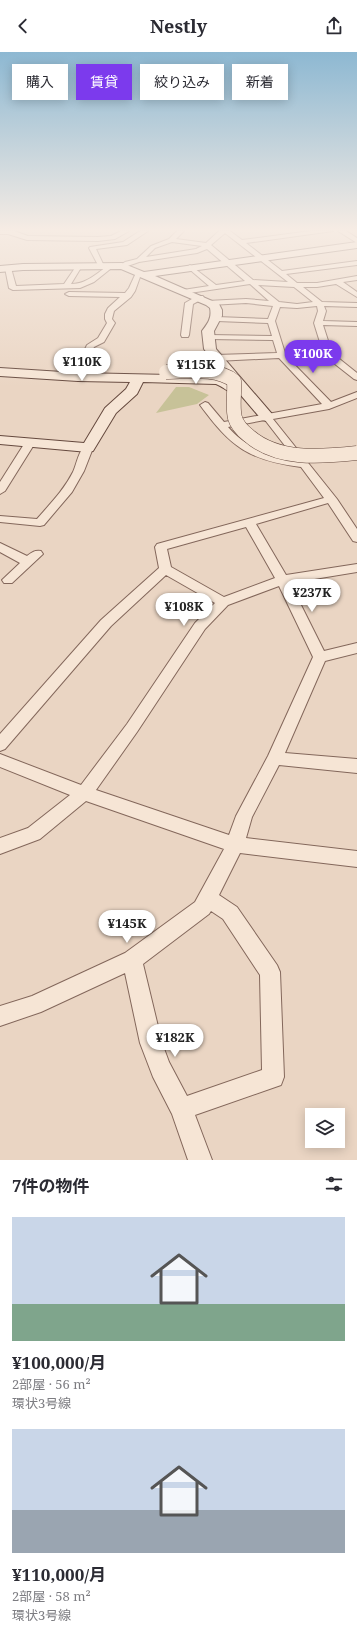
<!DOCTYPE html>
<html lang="ja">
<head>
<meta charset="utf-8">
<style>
  :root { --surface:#fff; --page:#f7f7f7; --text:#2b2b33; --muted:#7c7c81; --accent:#7c3aed }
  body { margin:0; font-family:"Noto Serif","Noto Sans JP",serif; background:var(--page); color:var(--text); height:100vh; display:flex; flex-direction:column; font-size:15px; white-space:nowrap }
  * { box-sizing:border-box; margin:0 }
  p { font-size:13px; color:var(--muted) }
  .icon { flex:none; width:22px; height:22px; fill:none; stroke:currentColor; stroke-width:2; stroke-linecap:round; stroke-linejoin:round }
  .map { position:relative; height:1108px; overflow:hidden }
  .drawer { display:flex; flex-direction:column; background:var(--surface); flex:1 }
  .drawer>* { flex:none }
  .guide { position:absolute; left:12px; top:12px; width:333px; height:36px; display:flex; gap:8px }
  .fabs { position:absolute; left:305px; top:1056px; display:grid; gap:8px }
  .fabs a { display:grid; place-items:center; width:40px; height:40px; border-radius:0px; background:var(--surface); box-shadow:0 2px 10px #0003; font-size:20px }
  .price { position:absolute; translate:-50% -34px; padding:0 9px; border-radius:14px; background:#fff; color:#222; font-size:13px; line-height:26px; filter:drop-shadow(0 1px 2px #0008) }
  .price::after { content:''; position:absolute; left:50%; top:24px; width:12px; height:9px; margin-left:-6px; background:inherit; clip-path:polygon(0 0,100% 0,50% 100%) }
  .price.selected { background:var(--accent); color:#fff }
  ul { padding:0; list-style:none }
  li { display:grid; align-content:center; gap:8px; height:212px; padding:0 12px }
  li span { display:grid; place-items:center; height:124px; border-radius:0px; color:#555 }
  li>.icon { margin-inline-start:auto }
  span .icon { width:72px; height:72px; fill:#fffc; stroke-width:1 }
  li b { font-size:17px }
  h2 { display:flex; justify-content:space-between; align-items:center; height:48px; padding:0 12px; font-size:17px }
  .tag { padding:0 14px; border-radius:0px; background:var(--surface); box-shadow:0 2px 10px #0003; font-size:14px; line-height:36px }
  .tag.selected { background:var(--accent); color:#fff }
  header { display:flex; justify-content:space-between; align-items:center; height:52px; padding:0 12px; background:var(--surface); font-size:18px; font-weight:700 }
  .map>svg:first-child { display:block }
</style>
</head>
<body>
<header><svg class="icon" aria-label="back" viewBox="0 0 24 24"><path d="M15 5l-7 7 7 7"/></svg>Nestly<svg class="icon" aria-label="share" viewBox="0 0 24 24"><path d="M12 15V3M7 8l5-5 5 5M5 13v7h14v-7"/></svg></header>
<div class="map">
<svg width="357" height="1108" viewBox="0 0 357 1108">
  <rect width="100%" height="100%" fill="#ead5c3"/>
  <path fill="#c7c298" d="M176,335H189L209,343L197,352L156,361Z"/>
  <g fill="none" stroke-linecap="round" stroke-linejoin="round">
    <g stroke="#83675b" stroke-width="2">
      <g id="street">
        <path d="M0,179H14L28,184L98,185L111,184L121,179H129L115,187L98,189L27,188L8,182H0Z"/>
        <path d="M140,179H148L127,193L96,197L104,214L99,215L89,196L90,195L123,190Z"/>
        <path d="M177,179H184L176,187L206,191L219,179H230L242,188L311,179H333L246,191L282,219L357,209V213L286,222L297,231H317L357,224V228L343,230L357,240V245L336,232L317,235H303L322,250L357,251V255L324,254L326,259L323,269L357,270V274L323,273L332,301L357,321V328L354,327L326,305L288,306L331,350L357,340V346L329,357L273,367L337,447L357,477V490L353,489L328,451L256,472L286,523L357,512V520L290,531L324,599L357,591V601L325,609L285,701L357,707V721L279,713L252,765L246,786L357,799V815L240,801L219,843L237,855L277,913L280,920L284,1025L281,1033L195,1063L212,1108H188L172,1062L153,1025L140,991L125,921L41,960L0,974V954L32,944L125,901L195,850L224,797L86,749L40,787L0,802V786L28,776L70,743L0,715V702L81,733L127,672L195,571L215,551L166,523L111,574L5,697L0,699V682L101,568L159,516L155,495L157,492L324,446L301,415C248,408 231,395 200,353L205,350L208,351L224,370L322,352L279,306L216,309L212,306L216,303L277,301L273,288L209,287L205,285L209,283L272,284L268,271L217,269L213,267L217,265L268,267L273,254L246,251L210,253L206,251L207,249L246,247L269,249L250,232L183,242V238L209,234L188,216L187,215L190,213L216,233L245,229L207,197L197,201L139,210L122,216L119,214L125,210L137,207L151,194L169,187ZM225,181L288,230L253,228L211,193ZM172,190L202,194L196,197L146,205L155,196ZM258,233L294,235L313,250L297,252L279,250ZM317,254L318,259L314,271L323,300L285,301L275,269L280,255L297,256ZM265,368L296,408C269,403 246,396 228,375ZM246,475L275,526L224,545L171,515L167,497ZM279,534L313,605L268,704L236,764L229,783L96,738L137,680L205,577L228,553ZM211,859L223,867L260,923L262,1018L187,1044L169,1010L162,991L143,912L209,862Z"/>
        <path d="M338,179H346L357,186V191Z"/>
        <path d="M79,212L82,214L71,232C87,232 97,221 109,213L114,214L94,230L80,236L13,238L9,236L5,216L8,214L11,216L16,234L64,232L77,213Z"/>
        <path d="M142,221L145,223L140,225L135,239L131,245L114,259L112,267L115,271L104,290L94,295L82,320H76L75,318L87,293L98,286L107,271L105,267V262L108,256L120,245L69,244L65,242L69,240L125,241L129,236L135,223Z"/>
        <path d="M197,244H203L204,246L193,252L189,283L188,285H182L181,283L185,251Z"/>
        <path d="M30,388L35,391L5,439L0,442V430L26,389Z"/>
        <path d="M88,393L93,396L84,419L72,440L44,473L40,474L0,470V464L37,467C50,452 64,438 73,420C77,412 79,395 88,393Z"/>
        <path d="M0,491L27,504C32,500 35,498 41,499L43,502L12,531H4L2,528L20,511L0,500Z"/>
      </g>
    </g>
    <g stroke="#65493e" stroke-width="2">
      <path id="secondary" d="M357,190V196L155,224L219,252L222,258V264L214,279L216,297L272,362L274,365L272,368L267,369L262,368L239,341C230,343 224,335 216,332L143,330L137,342L116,361L93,399L88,400L0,392V384L84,391L105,356L126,337L130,330L78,329L0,324V316L78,321L217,324L227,327L204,297L202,279C208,271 212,266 210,256L206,253L121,217L23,218L0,220V214L23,212L122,211L144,220Z"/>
    </g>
    <use href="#street" fill="#f6e5d5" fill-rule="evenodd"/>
    <use href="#secondary" fill="#f6e5d5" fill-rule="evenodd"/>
    <g stroke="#65493e" stroke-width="15" stroke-linecap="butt">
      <path id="secondary-bridge" d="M166,320C187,320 217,315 234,329C235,341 232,354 235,366C237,373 243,379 248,383C277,409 321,405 357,401"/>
    </g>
    <use href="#secondary-bridge" stroke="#f6e5d5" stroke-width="14"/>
  </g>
  <linearGradient id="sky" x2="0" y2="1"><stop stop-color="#8db8d2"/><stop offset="0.53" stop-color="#f6ece4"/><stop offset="1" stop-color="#f6ece4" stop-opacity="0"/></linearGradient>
  <rect width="357" height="335" fill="url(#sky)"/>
</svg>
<div class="fabs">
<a><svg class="icon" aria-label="layers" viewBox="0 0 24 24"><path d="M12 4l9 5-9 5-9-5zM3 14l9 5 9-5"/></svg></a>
</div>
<b class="price selected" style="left:313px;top:322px">¥100K</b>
<b class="price" style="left:82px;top:330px">¥110K</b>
<b class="price" style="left:196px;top:333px">¥115K</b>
<b class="price" style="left:312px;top:561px">¥237K</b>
<b class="price" style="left:184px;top:575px">¥108K</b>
<b class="price" style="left:127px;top:892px">¥145K</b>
<b class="price" style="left:175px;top:1006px">¥182K</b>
<div class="guide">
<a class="tag">購入</a>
<a class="tag selected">賃貸</a>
<a class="tag">絞り込み</a>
<a class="tag">新着</a>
</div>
</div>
<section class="drawer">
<h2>7件の物件<svg class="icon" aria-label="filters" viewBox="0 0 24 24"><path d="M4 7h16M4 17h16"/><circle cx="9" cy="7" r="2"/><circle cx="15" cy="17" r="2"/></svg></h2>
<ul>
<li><span style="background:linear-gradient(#c9d6e8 70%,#7fa58c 0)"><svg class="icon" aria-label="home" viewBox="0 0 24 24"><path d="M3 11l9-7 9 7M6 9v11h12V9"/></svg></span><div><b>¥100,000/月</b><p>2部屋 · 56 m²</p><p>環状3号線</p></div></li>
<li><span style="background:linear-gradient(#c9d6e8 65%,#9aa5b1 0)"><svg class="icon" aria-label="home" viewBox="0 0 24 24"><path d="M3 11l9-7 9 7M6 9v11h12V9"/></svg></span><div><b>¥110,000/月</b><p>2部屋 · 58 m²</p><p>環状3号線</p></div></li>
</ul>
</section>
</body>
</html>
